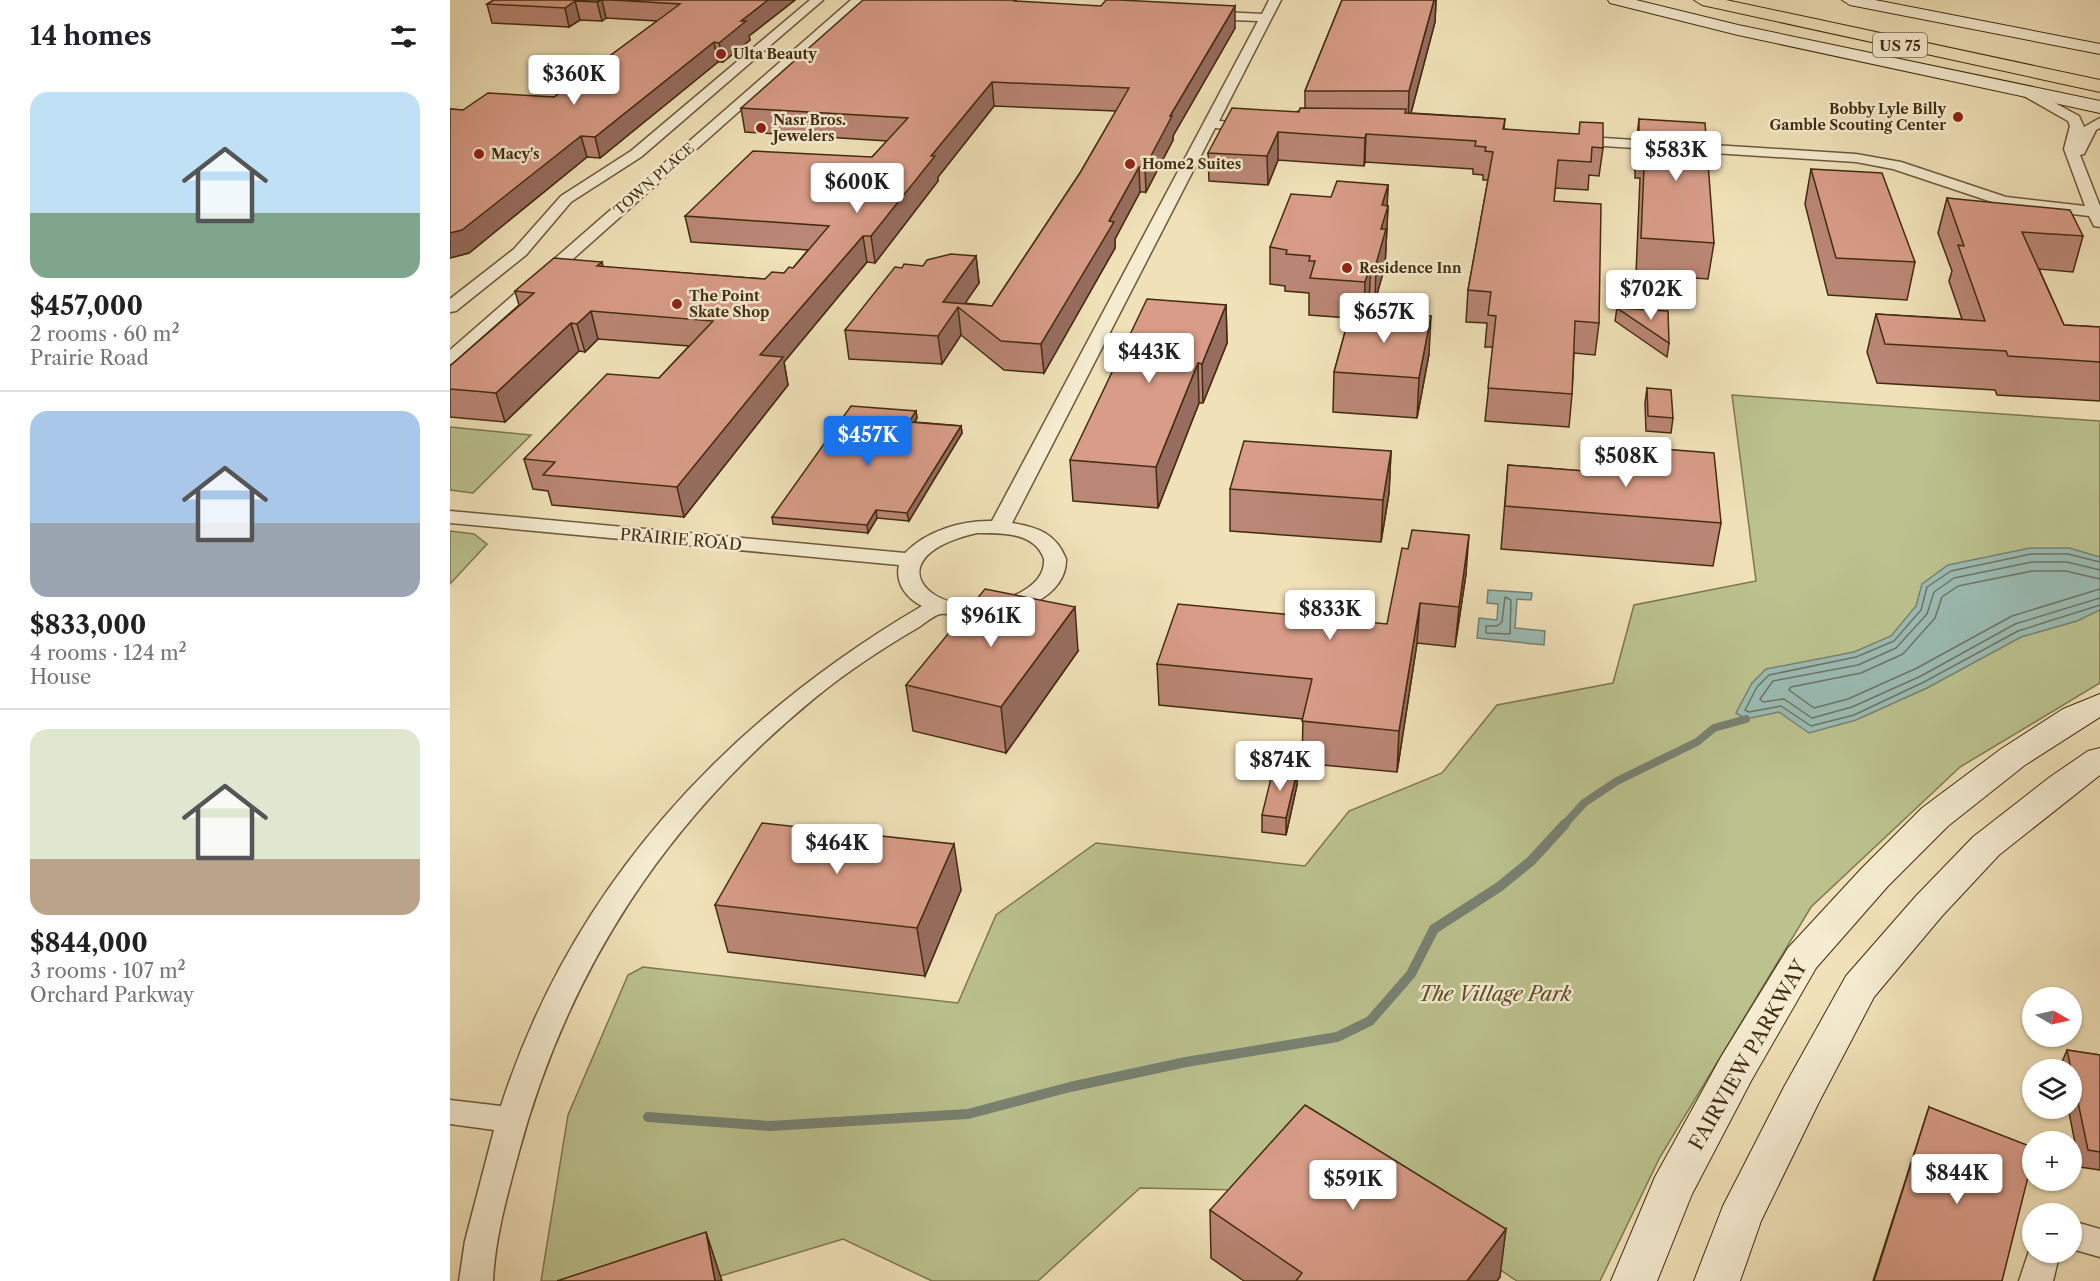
<!DOCTYPE html>
<html lang="en">
<head>
<meta charset="utf-8">
<style>
  :root { --surface:#fff; --page:#f2f2f2; --text:#202124; --muted:#757577; --line:#e0e0e0; --accent:#1a73e8 }
  body { margin:0; font-family:"Libre Caslon Text",serif; background:var(--page); color:var(--text); height:100vh; display:flex; flex-direction:column; font-size:22px; white-space:nowrap }
  * { box-sizing:border-box; margin:0 }
  p { font-size:20px; color:var(--muted) }
  .icon { flex:none; width:33px; height:33px; fill:none; stroke:currentColor; stroke-width:2; stroke-linecap:round; stroke-linejoin:round }
  .map { position:relative; flex:1; overflow:hidden }
  .details { display:flex; flex-direction:column; background:var(--surface); width:450px }
  .details>* { flex:none }
  .needle { width:39px; rotate:99deg }
  .buttons { position:absolute; left:1572px; top:987px; display:grid; gap:12px }
  .buttons a { display:grid; place-items:center; width:60px; height:60px; border-radius:50%; background:var(--surface); box-shadow:0 2px 4px #0004; font-size:30px }
  .price { position:absolute; translate:-50% -51px; padding:0 14px; border-radius:6px; background:#fff; color:#222; font-size:20px; line-height:39px; filter:drop-shadow(0 2px 3px #0008) }
  .price::after { content:''; position:absolute; left:50%; top:36px; width:18px; height:14px; margin-left:-9px; background:inherit; clip-path:polygon(0 0,100% 0,50% 100%) }
  .price.current { background:var(--accent); color:#fff }
  ul { padding:0; list-style:none }
  li { display:grid; align-content:center; gap:12px; height:318px; padding:0 30px }
  li+li { border-top:2px solid var(--line) }
  li span { display:grid; place-items:center; height:186px; border-radius:18px; color:#555 }
  li>.icon { margin-inline-start:auto }
  span .icon { width:108px; height:108px; fill:#fffc; stroke-width:1 }
  li b { font-size:26px }
  h2 { display:flex; justify-content:space-between; align-items:center; height:72px; padding:0 30px; font-size:26px }
  main { display:flex; flex:1; min-height:0 }
  .map>svg:first-child { display:block }
</style>
</head>
<body>
<main>
<section class="details">
<h2>14 homes<svg class="icon" aria-label="filters" viewBox="0 0 24 24"><path d="M4 7h16M4 17h16"/><circle cx="9" cy="7" r="2"/><circle cx="15" cy="17" r="2"/></svg></h2>
<ul>
<li><span style="background:linear-gradient(#bfe0f5 65%,#7fa58c 0)"><svg class="icon" aria-label="home" viewBox="0 0 24 24"><path d="M3 11l9-7 9 7M6 9v11h12V9"/></svg></span><div><b>$457,000</b><p>2 rooms · 60 m²</p><p>Prairie Road</p></div></li>
<li><span style="background:linear-gradient(#a9c7e8 60%,#9aa5b1 0)"><svg class="icon" aria-label="home" viewBox="0 0 24 24"><path d="M3 11l9-7 9 7M6 9v11h12V9"/></svg></span><div><b>$833,000</b><p>4 rooms · 124 m²</p><p>House</p></div></li>
<li><span style="background:linear-gradient(#dfe7d0 70%,#b9a48a 0)"><svg class="icon" aria-label="home" viewBox="0 0 24 24"><path d="M3 11l9-7 9 7M6 9v11h12V9"/></svg></span><div><b>$844,000</b><p>3 rooms · 107 m²</p><p>Orchard Parkway</p></div></li>
</ul>
</section>
<div class="map">
<svg width="1650" height="1281" viewBox="0 0 1650 1281">
  <rect width="100%" height="100%" fill="#f0e1b8"/>
  <filter id="stains"><feTurbulence type="fractalNoise" baseFrequency=".00333" numOctaves="4"/><feColorMatrix values="0 0 0 0 .2 0 0 0 0 .09 0 0 0 0 .02 0 0 0 .5 -.17"/></filter>
  <radialGradient id="worn" r=".72"><stop offset=".6" stop-color="#630" stop-opacity="0"/><stop offset="1" stop-color="#630" stop-opacity=".3"/></radialGradient>
  <g fill="#bbc28e" stroke="#7f774f" stroke-width="1.5">
    <path d="M1282,395L1650,421V683L1510,767L1361,907L1210,1157L1150,1281H1067L851,1137L789,1190L690,1188L588,1281H482L393,1239L254,1281H91L118,1115L178,975L193,967L508,1003L546,915L646,843L855,866L899,811L992,773L1047,705L1163,683L1184,605L1306,581Z"/>
    <path d="M0,427L81,435L23,493L0,490Z"/>
    <path d="M0,531L24,534L37,544L0,584Z"/>
  </g>
  <g fill="#9bbcb4" stroke="#788272" stroke-width="1.5">
    <path d="M1580,548H1619L1650,557V610L1627,621L1571,637L1477,688L1406,720L1359,733L1329,712L1296,719L1286,713L1302,683L1316,669L1404,652L1441,636L1466,606L1472,584L1498,565Z"/>
    <path d="M1038,590L1082,593L1081,600L1067,599L1065,628L1095,631L1094,645L1027,638L1029,618L1047,620L1048,604L1037,603Z"/>
  </g>
  <g fill="none" stroke-linecap="round" stroke-linejoin="round">
    <g stroke="#6f7462" stroke-width="1.5">
      <path d="M1650,562L1618,554H1581L1501,571L1477,587L1471,610L1444,641L1406,657L1319,675L1307,687L1295,710L1299,712L1331,706L1361,726L1404,715L1474,682L1568,631L1650,605"/>
      <path d="M1650,570L1617,562H1582L1504,578L1484,592L1477,614L1446,648L1408,665L1323,681L1310,699L1313,702L1334,699L1362,718L1402,707L1471,676L1565,624L1650,598"/>
      <path d="M1650,579L1616,571H1582L1508,586L1492,597L1485,618L1453,654L1411,673L1341,687L1339,690L1364,708L1398,699L1467,668L1562,616L1650,589"/>
      <path d="M1055,597L1061,600L1060,634L1036,633V626H1047L1052,622Z"/>
    </g>
    <path stroke="#788272" stroke-width="8" d="M1113,826L1134,803L1167,781L1247,742L1264,728L1296,719"/>
    <path stroke="#788272" stroke-width="10" d="M198,1117L320,1126L518,1114L620,1087L736,1062L887,1037L920,1021L961,974L984,929L1049,887L1081,861L1115,824"/>
    <g stroke="#6e593a" stroke-width="3">
      <g id="street">
        <path d="M360,0H373L191,157L121,202L76,255L6,311L0,312V299L64,249L111,196L181,151Z"/>
        <path d="M401,0H414L6,363L0,364V350Z"/>
        <path d="M819,0H831L769,121L802,123L809,127L802,131L765,128L562,523C587,527 606,533 616,559C617,599 561,616 529,618C517,619 500,612 490,614C483,616 475,623 469,627C433,648 398,671 366,697C217,819 118,968 68,1155C57,1196 45,1238 43,1281H9L15,1241L44,1130L0,1124V1100L51,1106C122,886 275,722 472,606C456,598 445,583 449,565L0,523V511L455,553C476,531 512,520 542,521L808,21L754,19L748,15L754,11L812,14ZM527,533C552,533 585,532 594,559C595,574 585,584 573,591C497,636 409,560 527,533Z"/>
        <path d="M1579,89L1629,116L1634,127L1650,118V128L1646,130L1634,154L1630,155L1650,206V227L1644,226L1639,216L1554,206L1443,169L1406,162L1122,144L1115,140L1122,136L1406,154L1451,162L1556,197L1635,206L1614,149L1620,126L1618,121L1574,96L1572,93Z"/>
        <path d="M1622,1221L1650,1229V1257L1622,1249Z"/>
        <path d="M1582,1242V1252H1610L1603,1281H1569Z"/>
      </g>
    </g>
    <g stroke="#432c10" stroke-width="2">
      <g id="secondary">
        <path d="M1158,0H1186L1288,25L1650,101V113L1288,35L1160,3Z"/>
        <path d="M1392,0H1425L1650,44V54L1400,5Z"/>
        <path d="M1650,694V717L1575,765L1498,826L1438,886L1366,968L1301,1081L1242,1194L1207,1281H1161L1205,1177L1271,1057L1338,948L1412,868L1472,808L1551,749L1613,709Z"/>
        <path d="M1650,748V775L1549,855L1492,916L1424,997L1368,1104L1311,1221L1290,1281H1244L1273,1206L1334,1087L1396,976L1466,896L1523,837L1600,777L1638,751Z"/>
      </g>
    </g>
    <g stroke="#432c10" stroke-width="2">
      <path id="highway" d="M1244,0H1276L1650,80V92L1252,5Z"/>
    </g>
    <use href="#street" fill="#f5ecd1" fill-rule="evenodd"/>
    <use href="#secondary" fill="#f5ecd1" fill-rule="evenodd"/>
    <use href="#highway" fill="#f0e1b8" fill-rule="evenodd"/>
  </g>
  <g fill="#ba8675" stroke="#432c10" stroke-width="1.5">
    <path d="M44,0H345L299,36L300,40L273,62H268L150,158L137,157L19,253L0,258V109L13,110L104,97L207,21L156,18L152,21L130,20L119,27L42,23L37,4Z"/>
    <path d="M892,0H986L985,22L961,113L1055,119L1054,129L1153,148L1149,176L1139,175L1138,190L1105,188L1104,201L1149,323L1145,355L1124,353L1122,394L1119,427L1035,421L1043,347H1035L1037,323L1016,322L1018,290L1038,180H1033V175L1023,174V169L915,162L914,166L828,160L818,185L759,181L758,153L855,108V91Z"/>
    <path d="M571,2L785,28L723,136V140L696,192H690L665,239V248L594,373L554,370L511,335L492,364L399,359L395,330L452,268L473,266L526,256L529,283L515,303L542,306L630,173L666,111L544,106L488,177V181L425,263L417,262L334,362L338,385L234,517L102,505L98,491L83,489L74,459L209,378L239,346L148,339L135,352L129,351L55,422L0,417V366L69,305L65,291L154,267L315,279L334,273L343,268L358,250L241,242L235,216L422,157L437,141L295,132L291,108Z"/>
    <path d="M1189,119L1264,243L1258,279L1186,274L1190,178H1185V153Z"/>
    <path d="M1361,169L1465,262L1457,300L1378,295L1355,204Z"/>
    <path d="M938,185L937,206H938L935,266L925,301H919L916,311L979,354L967,418L883,412L884,372L899,318L859,315V293L835,291V286L820,284V247L881,197Z"/>
    <path d="M1497,198L1633,236L1623,272L1589,269L1614,325L1650,327V401L1547,395L1545,390L1427,383L1417,352L1426,314L1512,319L1499,281L1502,271L1488,233Z"/>
    <path d="M776,305L777,343L753,403H749L708,508L623,501L620,460Z"/>
    <path d="M1167,308L1219,343L1217,357L1165,321Z"/>
    <path d="M1197,388L1223,418L1221,433L1196,431L1195,403Z"/>
    <path d="M466,411L467,418L465,422L511,426L512,433L459,521L427,518L418,533L323,524L322,517Z"/>
    <path d="M1186,447L1271,523L1263,566L1051,549L1058,465L1182,475Z"/>
    <path d="M941,451L939,493L931,542L780,531V489Z"/>
    <path d="M1016,574L1005,647L967,643L947,772L852,763L853,719L709,705L707,664L937,624Z"/>
    <path d="M628,651L556,753L463,731L456,685Z"/>
    <path d="M847,785L836,835L812,832V815Z"/>
    <path d="M511,890L475,976L278,952L265,905Z"/>
    <path d="M1617,1050L1650,1055V1170L1630,1167L1618,1108H1622V1070H1610V1067Z"/>
    <path d="M1479,1107L1552,1281H1423Z"/>
    <path d="M760,1210L1050,1277L1047,1281H794L761,1258Z"/>
  </g>
  <g fill="#976d5f" stroke="#432c10" stroke-width="1.5">
    <path d="M151,0H152L156,18L152,21L147,2Z"/>
    <path d="M318,0H345L299,36L300,40L273,62L269,43L291,21Z"/>
    <path d="M984,0H986L985,22L958,124L959,91Z"/>
    <path d="M125,1L130,20L119,27L115,8Z"/>
    <path d="M785,6V28L723,136V140L696,192L695,167L720,116Z"/>
    <path d="M264,42L268,62L150,158L145,137Z"/>
    <path d="M542,82L544,106L488,177V181L425,263L421,236L481,156Z"/>
    <path d="M828,132V160L818,185L817,156Z"/>
    <path d="M916,134L915,162L914,166L915,138Z"/>
    <path d="M131,136L137,157L19,253L0,258V233Z"/>
    <path d="M689,167L690,192L665,239V248L594,373L591,344Z"/>
    <path d="M938,185L937,210L938,206L935,266L925,301L926,264L932,205Z"/>
    <path d="M413,236L417,262L334,362L338,385L234,517L227,487L310,355Z"/>
    <path d="M526,256L529,283L511,309L508,307L511,335L492,364L488,336L493,302Z"/>
    <path d="M152,262L159,289L147,266Z"/>
    <path d="M921,264L919,301L914,319L915,282Z"/>
    <path d="M776,305L777,343L753,403L752,364Z"/>
    <path d="M141,311L148,339L135,352L127,324Z"/>
    <path d="M981,316L979,354L967,418L969,378Z"/>
    <path d="M121,323L129,351L55,422L46,393Z"/>
    <path d="M748,363L749,403L708,508L706,467Z"/>
    <path d="M466,411L467,418L460,429L459,422Z"/>
    <path d="M511,426L512,433L459,521L457,513Z"/>
    <path d="M941,451L939,493L931,542L933,500Z"/>
    <path d="M426,510L427,518L418,533L417,525Z"/>
    <path d="M1019,535L1016,574L1005,647L1009,607Z"/>
    <path d="M970,603L967,643L947,772L949,731Z"/>
    <path d="M625,607L628,651L556,753L551,707Z"/>
    <path d="M848,768L847,785L836,835V818Z"/>
    <path d="M504,844L511,890L475,976L467,928Z"/>
    <path d="M1056,1229L1050,1277L1047,1281H1017Z"/>
    <path d="M256,1232L272,1281H265Z"/>
  </g>
  <g fill="#d89c88" stroke="#432c10" stroke-width="1.5">
    <path d="M44,0H151L147,2L125,1L115,8L37,4Z"/>
    <path d="M162,0H318L291,21H296L269,43L264,42L145,137L131,136L12,230L0,233V109L13,110L38,93L104,97L230,4Z"/>
    <path d="M413,0H567L565,1L651,6L656,0H670L785,6L720,116H722L695,167H689L659,221L664,222L591,344L551,341L508,307L488,336L395,330L445,267L452,268L454,264L473,266L477,260L501,254L526,256L493,302L542,306L630,173L679,88L542,82L481,156H485L421,236H413L310,355L333,357L227,487L93,475L105,462L74,459L157,374L209,378L263,321L141,311L127,324L121,323L46,393L0,389V366L84,293L65,291L104,258L152,262L147,266L315,279L322,272L334,273L339,267L343,268L379,226L235,216L303,151L422,157L458,118L291,108Z"/>
    <path d="M892,0H984L959,91H855Z"/>
    <path d="M782,108L849,112L850,108L956,109L955,113L1055,119L1053,129L1129,134L1130,122L1153,123V148L1142,147L1141,162L1108,160L1104,201L1151,204L1149,323L1125,321L1122,394L1038,388L1046,316L1038,315L1041,292L1018,290L1043,152L1035,151L1036,147L1025,146L1026,141L916,134L915,138L828,132L817,156L758,153Z"/>
    <path d="M1189,119L1255,123L1264,243L1191,238L1195,144H1189Z"/>
    <path d="M1361,169L1432,173L1465,262L1386,258Z"/>
    <path d="M887,181L938,185L932,205L938,206L931,229H936L926,264H921L915,282L860,278L865,261H859L860,256L836,254L837,250L820,247L841,194L881,197Z"/>
    <path d="M1497,198L1620,210L1633,236L1572,232L1614,325L1650,327V362L1558,356L1556,351L1435,344L1426,314L1535,321L1508,245L1514,246Z"/>
    <path d="M697,299L776,305L752,364L748,363L706,467L620,460Z"/>
    <path d="M1167,308L1218,311L1219,343Z"/>
    <path d="M901,310L981,316L969,378L884,372Z"/>
    <path d="M1197,388L1221,390L1223,418L1198,416Z"/>
    <path d="M401,406L466,411L459,422L511,426L457,513L426,510L417,525L322,517Z"/>
    <path d="M794,441L941,451L933,500L780,489Z"/>
    <path d="M1186,447L1264,453L1271,523L1055,506L1058,465L1186,475Z"/>
    <path d="M962,530L1019,535L1009,607L970,603L949,731L852,721L862,679L707,664L728,604L937,624L952,548L958,549Z"/>
    <path d="M535,589L625,607L551,707L456,685Z"/>
    <path d="M824,766L848,768L836,818L812,815Z"/>
    <path d="M312,823L504,844L467,928L265,905Z"/>
    <path d="M1617,1050L1650,1055V1152L1638,1150Z"/>
    <path d="M855,1105L1056,1229L1017,1281H846L852,1273L760,1210Z"/>
    <path d="M1479,1107L1582,1147V1161L1552,1281H1424Z"/>
    <path d="M256,1232L265,1281H107Z"/>
  </g>
  <g fill="#8f2418" stroke="#f5ecd1" stroke-width="2">
    <circle cx="271" cy="54" r="6"/>
    <circle cx="1508" cy="117" r="6"/>
    <circle cx="311" cy="128" r="6"/>
    <circle cx="29" cy="154" r="6"/>
    <circle cx="680" cy="164" r="6"/>
    <circle cx="897" cy="268" r="6"/>
    <circle cx="227" cy="304" r="6"/>
  </g>
  <g text-anchor="middle" dominant-baseline="central" stroke-width="5" stroke-linejoin="round" paint-order="stroke">
    <g font-size="14" font-weight="bold" fill="#432c10" stroke="#f5ecd1" text-anchor="start">
      <text x="283" y="54">Ulta Beauty</text>
      <text x="1496" y="109" text-anchor="end">Bobby Lyle Billy<tspan x="1496" dy="16">Gamble Scouting Center</tspan></text>
      <text x="323" y="120">Nasr Bros.<tspan x="323" dy="16">Jewelers</tspan></text>
      <text x="41" y="154">Macy's</text>
      <text x="692" y="164">Home2 Suites</text>
      <text x="909" y="268">Residence Inn</text>
      <text x="239" y="296">The Point<tspan x="239" dy="16">Skate Shop</tspan></text>
    </g>
    <g font-size="14" fill="#432c10" stroke="#f5ecd1">
      <text transform="translate(204 179) rotate(-41)">TOWN PLACE</text>
    </g>
    <rect fill="#f5ecd1" stroke="#78664a" stroke-width="1.5" x="1423" y="33" width="54" height="24" rx="4.5"/>
    <g font-size="15" font-weight="bold" fill="#432c10">
      <text x="1450" y="45">US 75</text>
    </g>
    <g font-size="16" fill="#432c10" stroke="#f5ecd1">
      <text transform="translate(231 539) rotate(5)">PRAIRIE ROAD</text>
    </g>
    <g font-size="20" font-style="italic" fill="#5b4a29" stroke="#f5ecd1">
      <text x="1045" y="994">The Village Park</text>
    </g>
    <g font-size="20" fill="#432c10" stroke="#f5ecd1">
      <text transform="translate(1298 1055) rotate(-60)">FAIRVIEW PARKWAY</text>
    </g>
  </g>
  <rect width="100%" height="100%" filter="url(#stains)"/>
  <rect width="100%" height="100%" fill="url(#worn)"/>
</svg>
<div class="buttons">
<a><svg class="needle" viewBox="-14 -14 28 28"><path d="M0-13l5 13h-10z" fill="#e53935"/><path d="M0 13l5-13h-10z" fill="#757577"/></svg></a>
<a><svg class="icon" aria-label="layers" viewBox="0 0 24 24"><path d="M12 4l9 5-9 5-9-5zM3 14l9 5 9-5"/></svg></a>
<a>+</a>
<a>−</a>
</div>
<b class="price" style="left:124px;top:106px">$360K</b>
<b class="price" style="left:1226px;top:182px">$583K</b>
<b class="price" style="left:407px;top:214px">$600K</b>
<b class="price" style="left:1201px;top:321px">$702K</b>
<b class="price" style="left:934px;top:344px">$657K</b>
<b class="price" style="left:699px;top:384px">$443K</b>
<b class="price current" style="left:418px;top:467px">$457K</b>
<b class="price" style="left:1176px;top:488px">$508K</b>
<b class="price" style="left:880px;top:641px">$833K</b>
<b class="price" style="left:541px;top:648px">$961K</b>
<b class="price" style="left:830px;top:792px">$874K</b>
<b class="price" style="left:387px;top:875px">$464K</b>
<b class="price" style="left:1507px;top:1205px">$844K</b>
<b class="price" style="left:903px;top:1211px">$591K</b>
</div>
</main>
</body>
</html>
